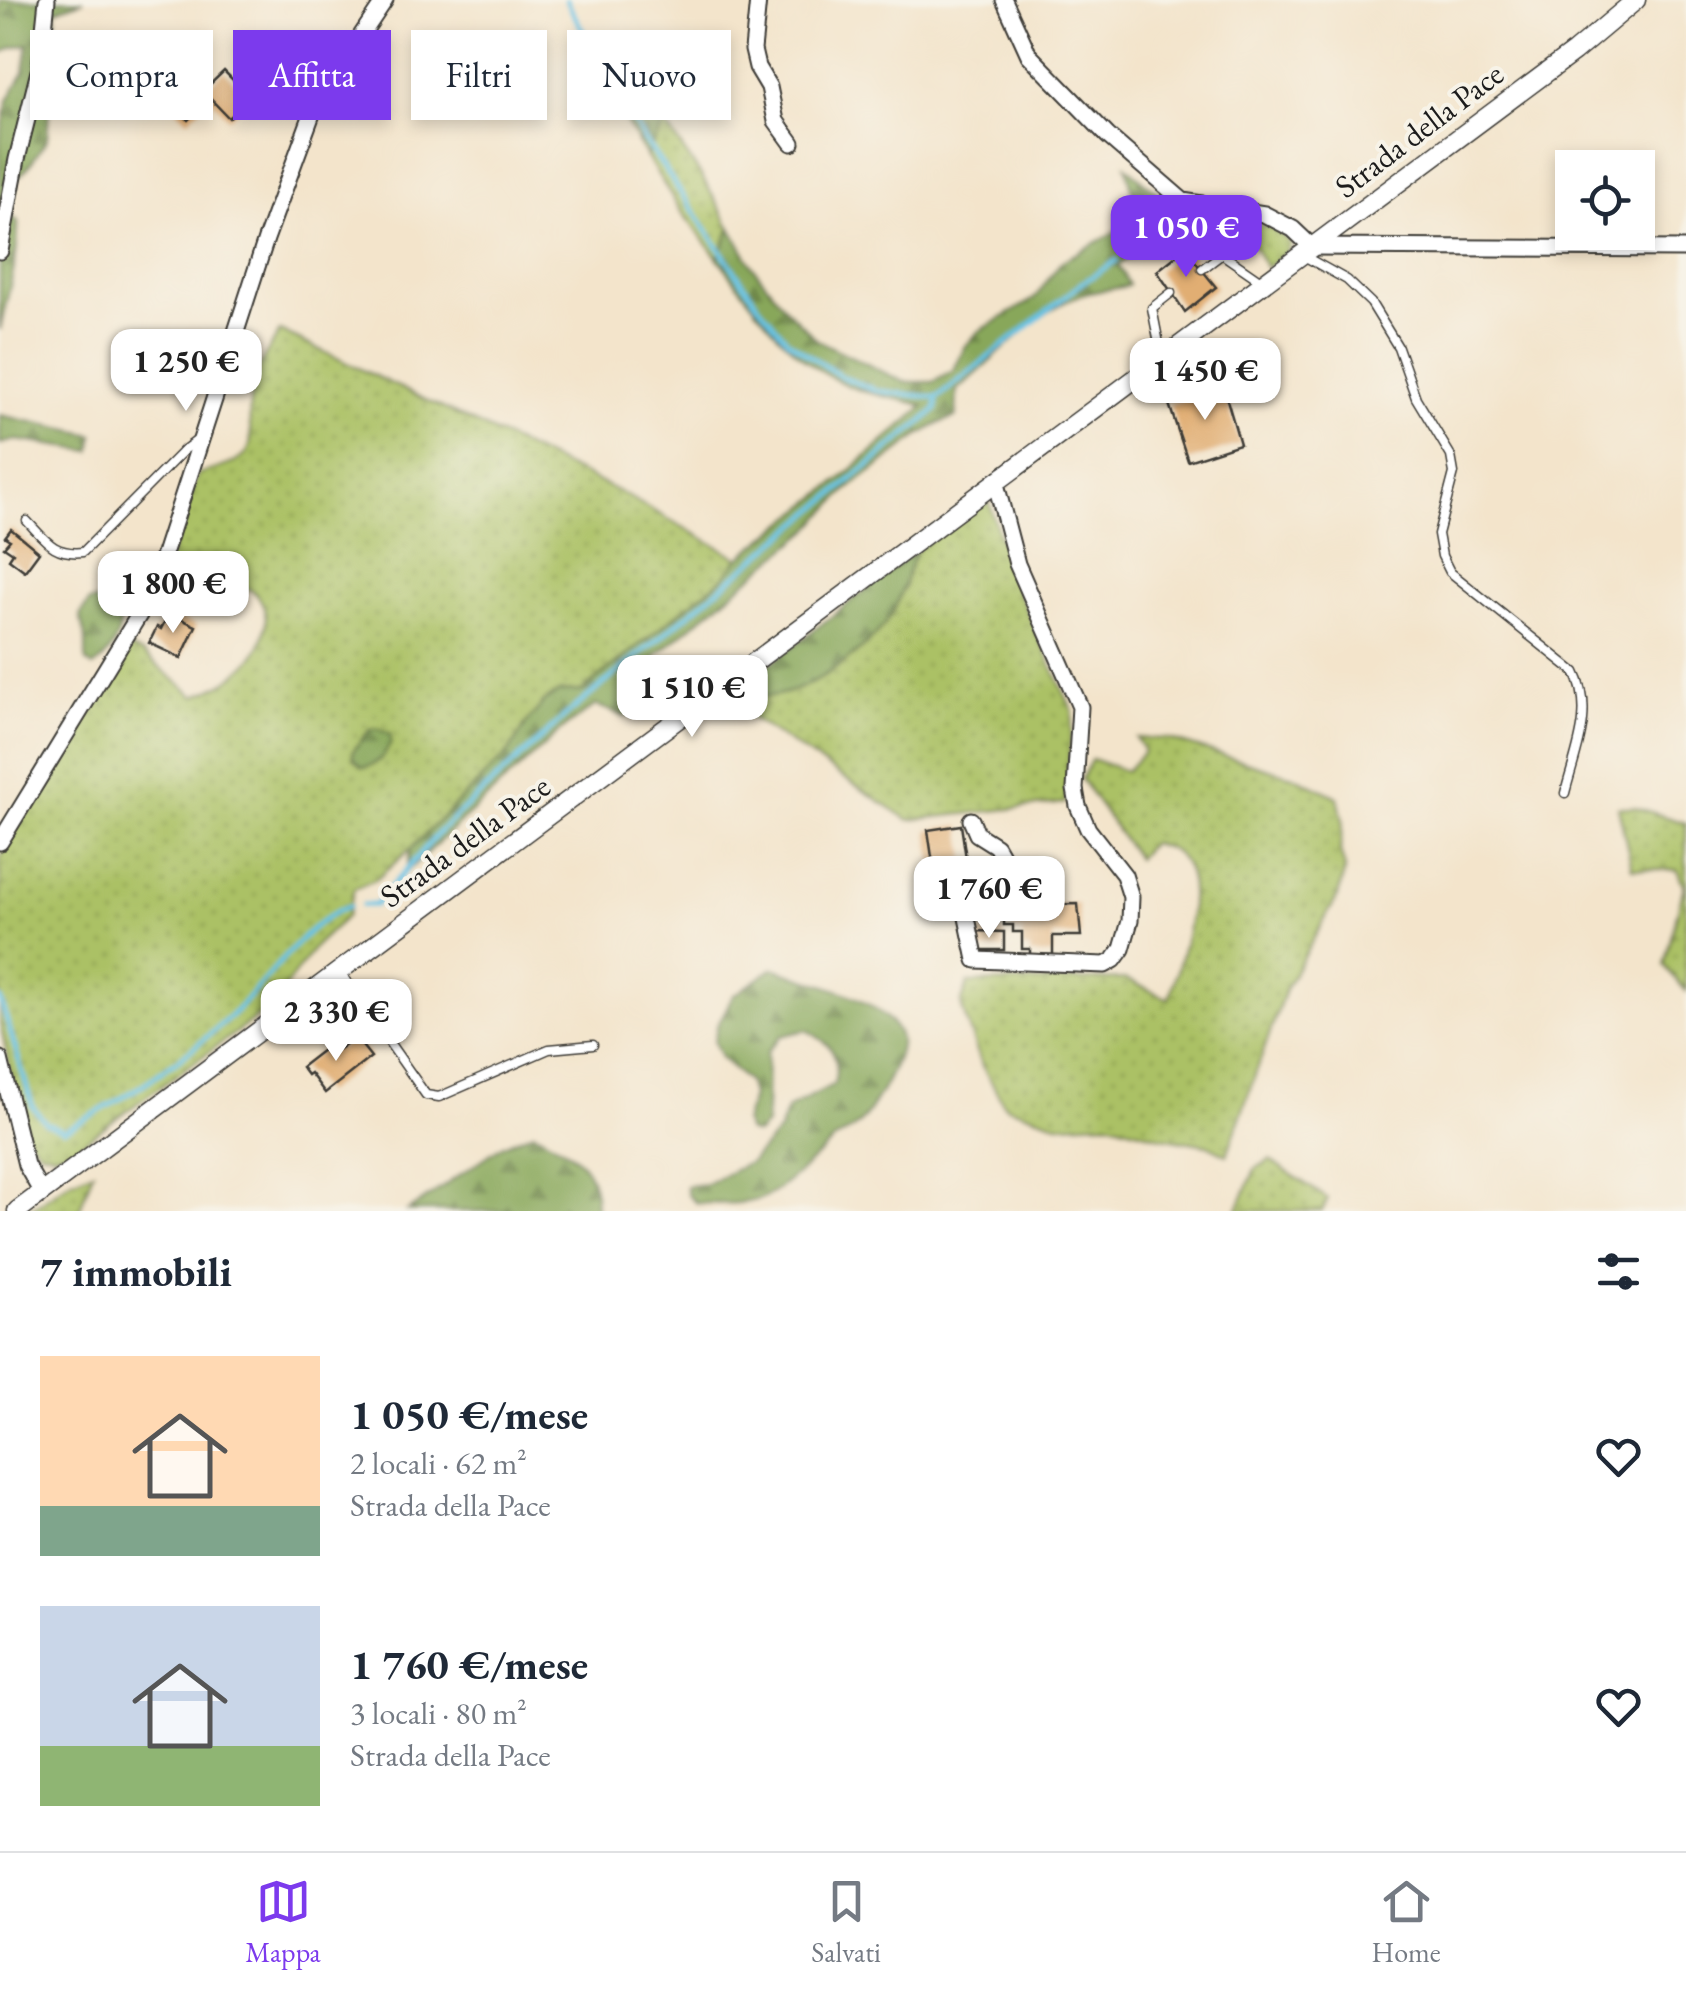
<!DOCTYPE html>
<html lang="it">
<head>
<meta charset="utf-8">
<style>
  :root { --surface:#fff; --page:#f2f2f3; --text:#1f2937; --muted:#747a83; --line:#e0e1e3; --accent:#7c3aed }
  body { margin:0; font-family:"EB Garamond",serif; background:var(--page); color:var(--text); height:100vh; display:flex; flex-direction:column; font-size:38px; white-space:nowrap }
  * { box-sizing:border-box; margin:0 }
  p { font-size:32px; color:var(--muted) }
  .icon { flex:none; width:55px; height:55px; fill:none; stroke:currentColor; stroke-width:2; stroke-linecap:round; stroke-linejoin:round }
  .map { position:relative; height:1211px; overflow:hidden }
  .sheet { display:flex; flex-direction:column; background:var(--surface); flex:1 }
  .sheet>* { flex:none }
  .top-card { position:absolute; left:30px; top:30px; width:1000px; height:90px; display:flex; gap:20px }
  .fabs { position:absolute; left:1555px; top:150px; display:grid; gap:20px }
  .fabs a { display:grid; place-items:center; width:100px; height:100px; border-radius:0px; background:var(--surface); box-shadow:0 5px 15px #0003; font-size:50px }
  .price { position:absolute; translate:-50% -85px; padding:0 22px; border-radius:20px; background:#fff; color:#222; font-size:32px; line-height:65px; filter:drop-shadow(0 2px 5px #0008) }
  .price::after { content:''; position:absolute; left:50%; top:60px; width:30px; height:22px; margin-left:-15px; background:inherit; clip-path:polygon(0 0,100% 0,50% 100%) }
  .price.active { background:var(--accent); color:#fff }
  ul { padding:0; list-style:none }
  li { display:flex; align-items:center; gap:30px; height:250px; padding:0 40px }
  li span { display:grid; place-items:center; flex:none; width:280px; height:200px; border-radius:0px; color:#555 }
  li>.icon { margin-inline-start:auto }
  span .icon { width:120px; height:120px; fill:#fffc; stroke-width:1 }
  li b { font-size:42px }
  h2 { display:flex; justify-content:space-between; align-items:center; height:120px; padding:0 40px; font-size:42px }
  .chip { padding:0 35px; border-radius:0px; background:var(--surface); box-shadow:0 5px 15px #0003; font-size:35px; line-height:90px }
  .chip.active { background:var(--accent); color:#fff }
  .tabs { display:flex; justify-content:space-around; align-items:center; height:140px; border-top:2px solid var(--line); background:var(--surface); font-size:28px; color:var(--muted) }
  .tabs a { display:grid; justify-items:center; gap:5px }
  .tabs .active { color:var(--accent) }
  .map>svg:first-child { display:block }
</style>
</head>
<body>
<div class="map">
<svg width="1686" height="1211" viewBox="0 0 1686 1211">
  <defs>
    <pattern id="grass-dots" width="8" height="8" patternUnits="userSpaceOnUse" patternTransform="scale(2.5)"><rect width="8" height="8" fill="#abc165"/><path d="M2 2h.1M6 6h.1" fill="none" stroke="#93a557" stroke-width="1.8" stroke-linecap="round"/></pattern>
    <pattern id="forest-firs" width="22" height="20" patternUnits="userSpaceOnUse" patternTransform="scale(2.5)"><rect width="22" height="20" fill="#88a75a"/><path d="M5 1l3.5 6h-7zM16 11l3.5 6h-7z" fill="#6e874a"/></pattern>
  </defs>
  <rect width="100%" height="100%" fill="#f7f3e8"/>
  <filter id="ink" filterUnits="userSpaceOnUse"><feTurbulence type="fractalNoise" baseFrequency=".01" numOctaves="2"/><feDisplacementMap in="SourceGraphic" scale="20" xChannelSelector="R" yChannelSelector="G"/><feConvolveMatrix kernelMatrix="1 2 1 2 8 2 1 2 1" color-interpolation-filters="sRGB"/></filter>
  <filter id="wash" filterUnits="userSpaceOnUse"><feTurbulence type="fractalNoise" baseFrequency=".0048" numOctaves="4" result="noise"/><feDisplacementMap in="SourceGraphic" scale="40" xChannelSelector="R" yChannelSelector="G"/><feGaussianBlur stdDeviation="2.25" result="paint"/><feColorMatrix in="noise" values="0 0 0 0 0 0 0 0 0 0 0 0 0 0 0 0 0 1.4 0 .05"/><feComposite in="paint" operator="in"/></filter>
  <g filter="url(#wash)">
    <rect width="100%" height="100%" fill="#f3e4cb"/>
    <g fill="url(#grass-dots)" stroke="#646e40" stroke-width="2.5">
      <path d="M665,123L702,177L731,228L718,258L681,211L646,156Z"/>
      <path d="M1244,220L1277,230L1291,244L1287,252L1266,268L1242,226Z"/>
      <path d="M280,331L616,490L739,558L724,577L582,691L559,692L528,721L510,752L420,840L377,879L354,889L347,916L315,946L270,1008L75,1148L54,1154L40,1151L26,1136L18,1109L0,1023V860L8,842L127,647L142,653L195,696C223,686 248,671 261,643C266,630 268,618 263,605C251,572 209,595 184,588C177,586 170,580 163,577L198,474C277,455 240,442 252,388C256,368 269,349 280,331Z"/>
      <path d="M988,498L1012,578L1073,712L1065,803L909,820L724,700L786,693L904,588L907,570L917,550Z"/>
      <path d="M1136,738L1168,739L1293,776L1338,797L1343,821L1340,851L1345,868L1338,896L1286,987L1227,1155L1207,1145L1161,1137L1108,1122L1059,1124L1005,1106L981,1064L961,1005L968,983L1125,979L1169,999C1179,958 1223,850 1150,844L1137,859L1081,779L1092,759L1126,771L1144,751Z"/>
      <path d="M1618,807H1635L1686,823V991L1664,965L1684,886L1677,870L1632,868Z"/>
      <path d="M1270,1160L1328,1199L1322,1211H1237L1255,1169Z"/>
      <path d="M93,1171L79,1211H28L70,1181Z"/>
    </g>
    <g fill="url(#forest-firs)" stroke="#52623b" stroke-width="2.5">
      <path d="M0,0H84L56,10L47,139L30,165L7,190L4,213L18,221C19,262 8,290 0,330V138L8,100L24,72L28,44L13,47L0,54Z"/>
      <path d="M609,42C632,66 646,95 665,123L646,156L602,81L592,53Z"/>
      <path d="M1126,166L1187,218L1118,265L1129,285C1114,290 1097,290 1082,295C1037,308 994,362 957,390L956,417L939,423L920,435L847,490L809,530L655,656L652,688L644,708L625,717L596,705L560,731L407,871L410,849L509,752L528,721L544,702L559,692L582,691L724,577L739,558L842,478L924,406C903,398 878,397 857,389C792,366 758,310 718,258L731,228L753,267L786,309L817,340L904,382H933L953,371L965,347L978,332L1034,299L1061,262L1131,223L1136,208Z"/>
      <path d="M0,415L94,435L91,451L16,440L0,444Z"/>
      <path d="M917,550C906,572 903,594 891,615C872,646 821,683 786,693C767,698 744,698 724,700Z"/>
      <path d="M104,600L113,602C129,623 114,654 93,667L86,662V641L80,616L89,602Z"/>
      <path d="M376,728L390,734L391,743C384,756 378,766 362,767L353,758V751L369,730Z"/>
      <path d="M774,968C811,983 881,995 899,1035C907,1052 873,1109 860,1123C854,1130 843,1134 835,1140C814,1157 794,1180 771,1194C749,1207 721,1203 696,1203L688,1195L686,1186L706,1184L750,1162L779,1131L787,1109L834,1084C841,1054 832,1044 806,1030L781,1036L767,1052L766,1125L757,1134L748,1132L744,1123L752,1096L748,1082L722,1059L714,1042L717,1026L733,996Z"/>
      <path d="M534,1132C572,1153 597,1163 596,1211H408L503,1145Z"/>
    </g>
    <g fill="none" stroke-linecap="round" stroke-linejoin="round">
      <g stroke="#67c3e5" stroke-width="5">
        <path d="M566,0L641,135L757,303L787,340L840,376L859,384L879,391L937,398L1082,283L1117,260"/>
        <path d="M363,905H375L442,829L572,710L936,410L937,398"/>
        <path d="M0,998L33,1107L46,1123L64,1130C126,1099 186,1058 236,1011C267,981 307,920 349,906"/>
      </g>
    </g>
    <g id="blocks">
      <g fill="#e1ae73">
        <path d="M283,68L298,83L279,102L265,87Z"/>
        <path d="M224,71L245,92L239,98L244,104L229,118L203,91Z"/>
        <path d="M189,87L205,103L188,120L172,104Z"/>
        <path d="M1185,249L1216,287L1185,312L1157,271Z"/>
        <path d="M1223,386L1240,444L1188,461L1169,404L1188,398L1186,393L1202,388V393Z"/>
        <path d="M11,529L39,552L25,571L9,559L13,553L4,547L10,540L5,537Z"/>
        <path d="M169,613L196,626L181,658L149,643L157,627L161,629Z"/>
        <path d="M961,825L966,858L933,864L928,830Z"/>
        <path d="M1078,904L1081,936H1053V955H1030V949H1022V932H1013V925H1004V905Z"/>
        <path d="M975,931L1004,932V950H975Z"/>
        <path d="M355,1037L371,1057L325,1093L310,1073L307,1075L301,1067L323,1050L335,1044L339,1049Z"/>
      </g>
    </g>
  </g>
  <g filter="url(#ink)">
    <use href="#blocks" fill-opacity="0" stroke="#3c3a36" stroke-width="2.5"/>
    <g fill="none" stroke-linecap="round" stroke-linejoin="round">
      <g stroke="#3c3a36" stroke-width="11">
        <g id="service">
          <path d="M1302,255L1347,280L1371,303L1398,347L1416,398L1451,456L1454,473L1438,534L1442,556L1450,572L1575,672C1595,711 1575,753 1565,793"/>
          <path d="M1202,269L1222,254L1261,281"/>
          <path d="M1162,359L1152,308L1171,293"/>
          <path d="M27,521C46,541 54,555 83,552L184,450L199,439"/>
          <path d="M339,971L426,1095L439,1097L549,1049L593,1045"/>
        </g>
      </g>
      <g stroke="#3c3a36" stroke-width="19">
        <g id="minor">
          <path d="M758,0L753,50L757,67L769,87L776,121L792,143"/>
          <path d="M1004,0L1029,55L1108,136L1183,201L1264,214L1293,229L1312,247L1686,249"/>
          <path d="M0,251L17,159L40,67L47,0"/>
          <path d="M971,820L977,834L996,846L1007,865C1003,891 988,901 966,913L976,960L1105,965L1114,960L1122,949L1130,921L1131,897L1124,875L1088,829L1078,806L1075,789L1080,707L1017,564L996,484"/>
          <path d="M0,842L142,610L163,557L266,239L316,103L385,0"/>
          <path d="M0,1059L26,1165L42,1193"/>
        </g>
      </g>
      <g stroke="#3c3a36" stroke-width="21">
        <path id="tertiary" d="M17,1211L1574,52L1636,0"/>
      </g>
      <use href="#service" stroke="#fff" stroke-width="8"/>
      <use href="#minor" stroke="#fff" stroke-width="15"/>
      <use href="#tertiary" stroke="#fff" stroke-width="18"/>
    </g>
  </g>
  <g text-anchor="middle" dominant-baseline="central" stroke-width="8" stroke-linejoin="round" paint-order="stroke">
    <g font-size="32" fill="#1c1c1c" stroke="#f7f3e8">
      <text transform="translate(1419 130) rotate(-37)">Strada della Pace</text>
      <text transform="translate(465 841) rotate(-36)">Strada della Pace</text>
    </g>
  </g>
</svg>
<div class="fabs">
<a><svg class="icon" aria-label="locate" viewBox="0 0 24 24"><circle cx="12" cy="12" r="6"/><path d="M12 2v4M12 18v4M2 12h4M18 12h4"/></svg></a>
</div>
<b class="price active" style="left:1186px;top:280px">1 050 €</b>
<b class="price" style="left:186px;top:414px">1 250 €</b>
<b class="price" style="left:1205px;top:423px">1 450 €</b>
<b class="price" style="left:173px;top:636px">1 800 €</b>
<b class="price" style="left:692px;top:740px">1 510 €</b>
<b class="price" style="left:989px;top:941px">1 760 €</b>
<b class="price" style="left:336px;top:1064px">2 330 €</b>
<div class="top-card">
<a class="chip">Compra</a>
<a class="chip active">Affitta</a>
<a class="chip">Filtri</a>
<a class="chip">Nuovo</a>
</div>
</div>
<section class="sheet">
<h2>7 immobili<svg class="icon" aria-label="filters" viewBox="0 0 24 24"><path d="M4 7h16M4 17h16"/><circle cx="9" cy="7" r="2"/><circle cx="15" cy="17" r="2"/></svg></h2>
<ul>
<li><span style="background:linear-gradient(#ffd9b3 75%,#7fa58c 0)"><svg class="icon" aria-label="home" viewBox="0 0 24 24"><path d="M3 11l9-7 9 7M6 9v11h12V9"/></svg></span><div><b>1 050 €/mese</b><p>2 locali · 62 m²</p><p>Strada della Pace</p></div><svg class="icon" aria-label="heart" viewBox="0 0 24 24"><path d="M12 20l-8-8c-3-5 5-10 8-4 3-6 11-1 8 4z"/></svg></li>
<li><span style="background:linear-gradient(#c9d6e8 70%,#8fb573 0)"><svg class="icon" aria-label="home" viewBox="0 0 24 24"><path d="M3 11l9-7 9 7M6 9v11h12V9"/></svg></span><div><b>1 760 €/mese</b><p>3 locali · 80 m²</p><p>Strada della Pace</p></div><svg class="icon" aria-label="heart" viewBox="0 0 24 24"><path d="M12 20l-8-8c-3-5 5-10 8-4 3-6 11-1 8 4z"/></svg></li>
</ul>
</section>
<nav class="tabs">
<a class="active"><svg class="icon" aria-label="map" viewBox="0 0 24 24"><path d="M3 6l6-2 6 2 6-2v14l-6 2-6-2-6 2zM9 4v14M15 6v14"/></svg>Mappa</a>
<a><svg class="icon" aria-label="saved" viewBox="0 0 24 24"><path d="M7 4h10v16l-5-4-5 4z"/></svg>Salvati</a>
<a><svg class="icon" aria-label="home" viewBox="0 0 24 24"><path d="M3 11l9-7 9 7M6 9v11h12V9"/></svg>Home</a>
</nav>
</body>
</html>
